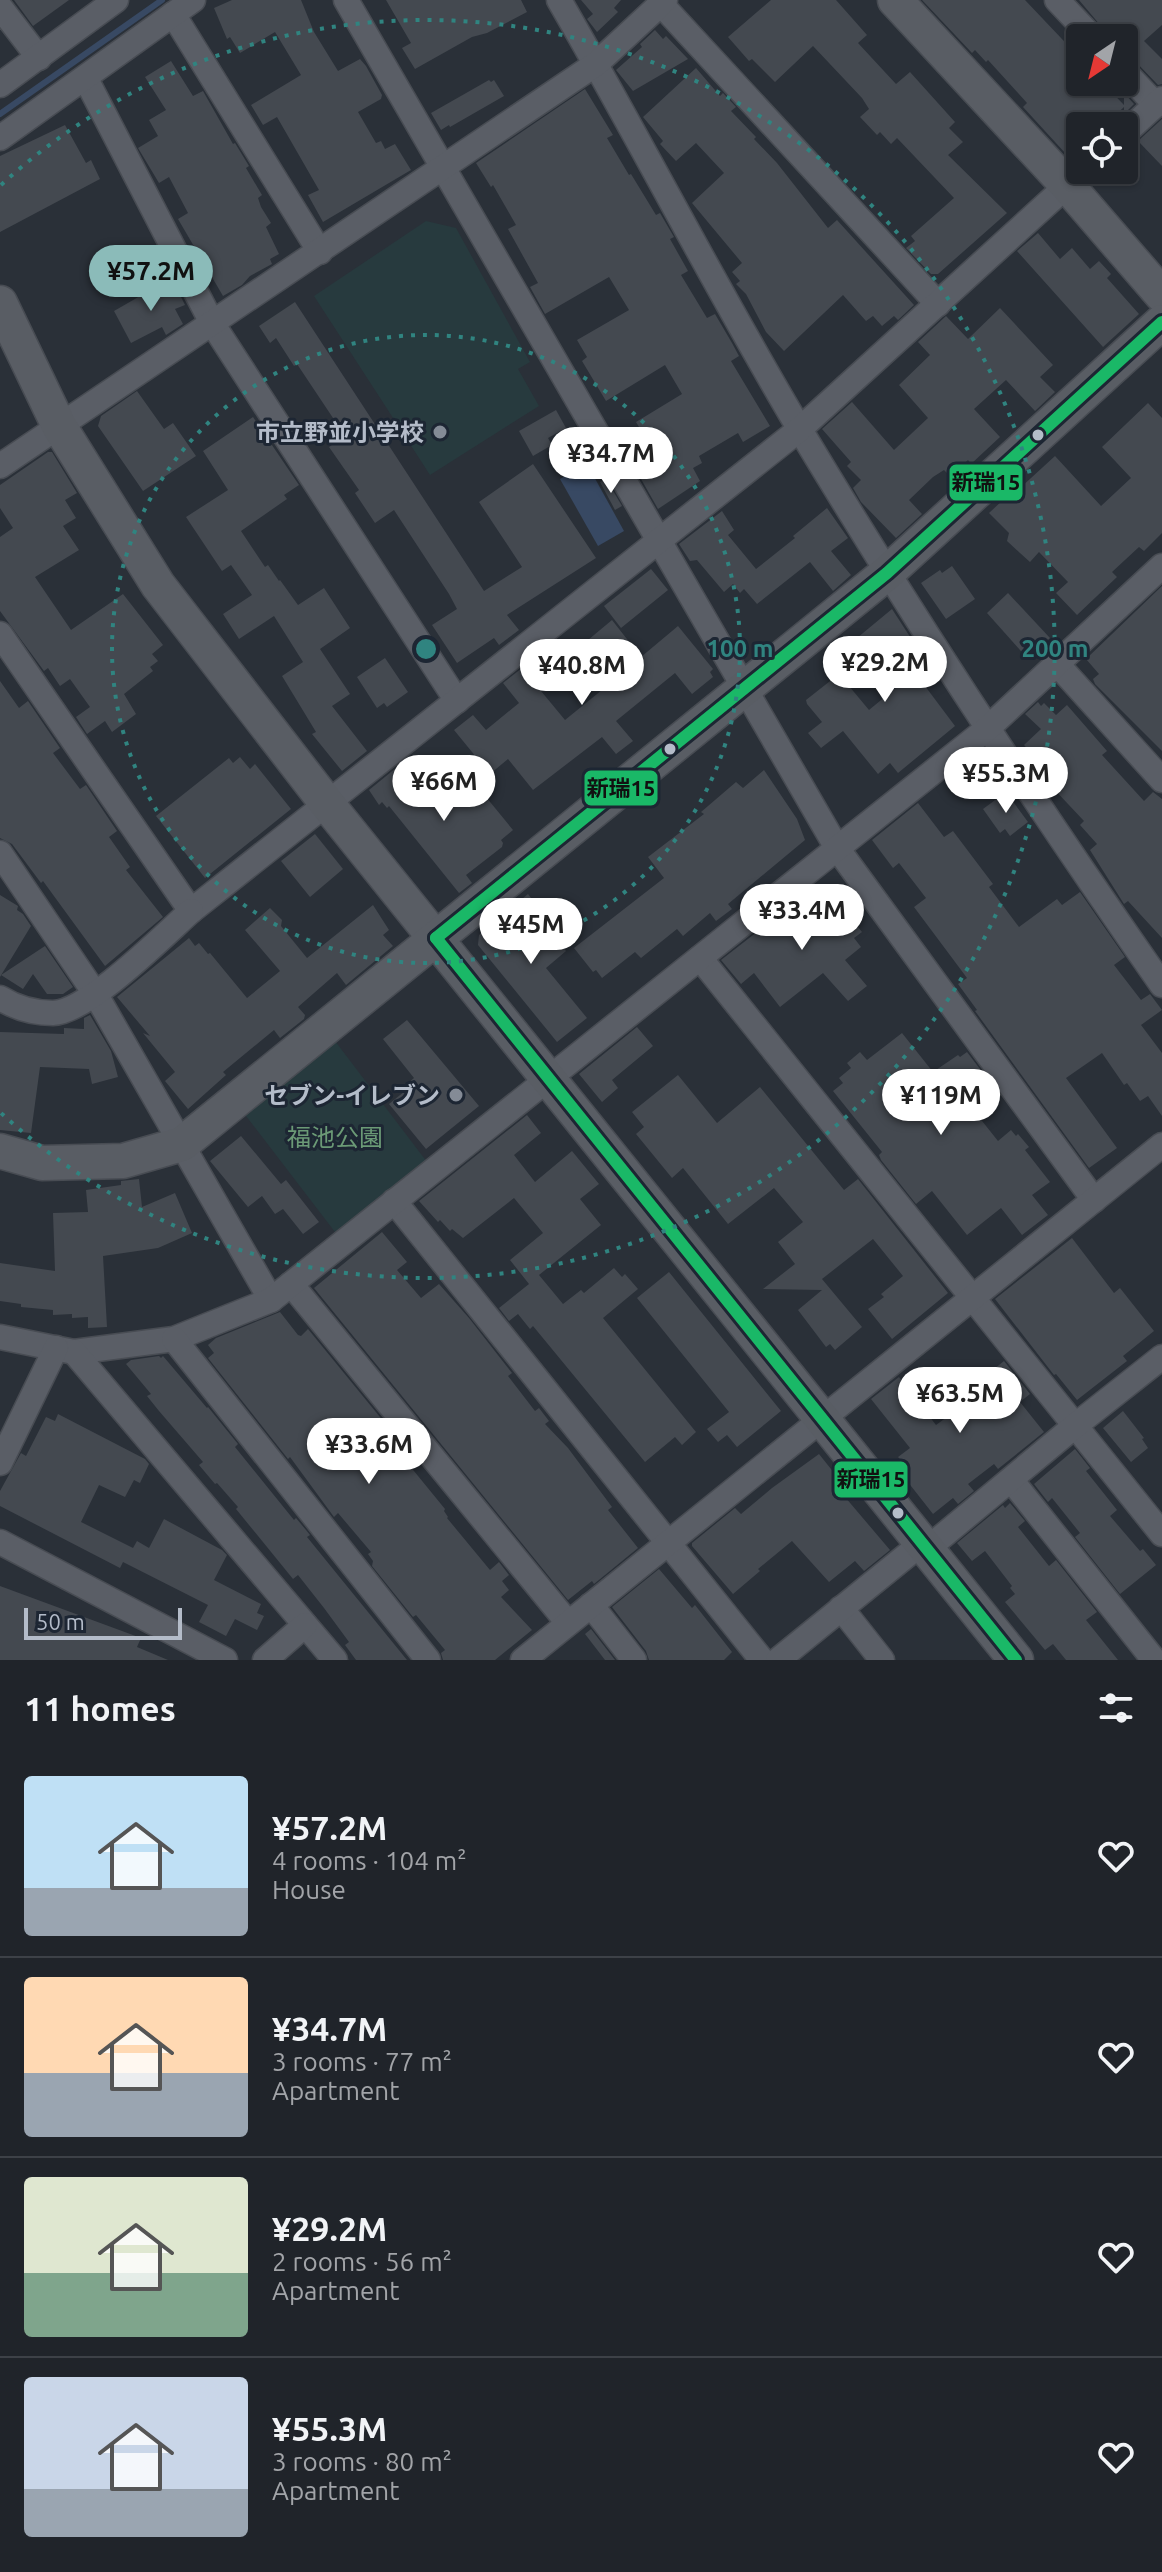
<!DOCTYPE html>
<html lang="en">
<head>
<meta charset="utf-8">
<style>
  :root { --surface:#20242a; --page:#282c32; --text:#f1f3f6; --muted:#a2a4a8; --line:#3d4147; --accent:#8bbbb9 }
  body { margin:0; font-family:Ubuntu,"Noto Sans JP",sans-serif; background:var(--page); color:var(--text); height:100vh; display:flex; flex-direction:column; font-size:30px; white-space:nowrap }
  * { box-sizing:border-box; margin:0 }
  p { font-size:26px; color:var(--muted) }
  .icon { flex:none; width:44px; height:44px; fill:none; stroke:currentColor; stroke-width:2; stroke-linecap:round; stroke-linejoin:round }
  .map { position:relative; height:1660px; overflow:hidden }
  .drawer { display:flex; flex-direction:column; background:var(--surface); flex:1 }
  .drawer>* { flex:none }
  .needle { width:52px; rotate:215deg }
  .tools { position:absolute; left:1066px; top:24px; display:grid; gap:16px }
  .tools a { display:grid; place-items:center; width:72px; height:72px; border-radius:8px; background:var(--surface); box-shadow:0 2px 6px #0004,0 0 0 2px var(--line); font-size:40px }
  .scale { position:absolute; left:24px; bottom:20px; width:158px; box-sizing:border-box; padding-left:8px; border:4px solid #b4bcc9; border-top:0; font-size:22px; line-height:28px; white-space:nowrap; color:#b4bcc9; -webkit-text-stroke:6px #1d2633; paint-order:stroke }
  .price { position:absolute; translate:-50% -68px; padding:0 18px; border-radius:28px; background:#fff; color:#222; font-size:26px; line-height:52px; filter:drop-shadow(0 2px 4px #0008) }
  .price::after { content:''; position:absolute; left:50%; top:48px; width:24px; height:18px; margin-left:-12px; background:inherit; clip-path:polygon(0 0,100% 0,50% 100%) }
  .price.active { background:var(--accent); color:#111 }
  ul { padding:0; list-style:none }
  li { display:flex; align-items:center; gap:24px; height:200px; padding:0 24px }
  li+li { border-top:2px solid var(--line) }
  li span { display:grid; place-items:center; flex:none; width:224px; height:160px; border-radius:8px; color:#555 }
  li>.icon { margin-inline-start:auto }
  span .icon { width:96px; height:96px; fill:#fffc; stroke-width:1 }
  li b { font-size:34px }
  h2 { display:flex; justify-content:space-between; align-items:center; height:96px; padding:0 24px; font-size:34px }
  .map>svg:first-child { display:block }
</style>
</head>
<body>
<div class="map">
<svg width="1162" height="1660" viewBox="0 0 1162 1660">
  <rect width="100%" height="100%" fill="#2a3038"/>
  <g fill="#273a3e">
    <path d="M426,221L456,228L530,362L518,369L539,406L430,475L314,296Z"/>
    <path d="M335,1041L427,1162L335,1232L243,1112Z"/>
  </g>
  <path fill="#384963" d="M587,464L624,531L598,546L560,479Z"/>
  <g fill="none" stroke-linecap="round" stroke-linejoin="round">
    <path stroke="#384963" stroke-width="6" d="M0,114L162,0"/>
  </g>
  <g fill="#444950">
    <path d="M14,0H69L33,26Z"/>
    <path d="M232,0H301L314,32L338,71L360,59L366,66L382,95L381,99L358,112L376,143L381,141L385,149L395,144L411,170L323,222L308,195L319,190L277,117L263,125L251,105L301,75L275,32L240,53L230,37L227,39L214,8Z"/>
    <path d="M386,0H521L527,12L487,33L472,37L415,69L402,48L411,43Z"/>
    <path d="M581,0H621L614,8L618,12L597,32L587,19L593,14Z"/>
    <path d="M771,0H836L867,35L858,43L896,84L910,72L955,122L949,128L963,142L948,155L1007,213L938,274H931L906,248L915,241L911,236L954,198L897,138L891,144L880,132L877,135L860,117L869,109L862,98L813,46L775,82L752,59L749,61L728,37Z"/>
    <path d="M922,0H1025L1080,58V82H1102L1124,105V93L1134,104L1124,114V107L1104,126H1080V141L1066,154L1023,107L1027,103L988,60L986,62L975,50L972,53Z"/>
    <path d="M1079,0H1162V25L1144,41L1162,59V84L1158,85L1134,60L1124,56V38H1111Z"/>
    <path d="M655,30L663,39L666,36L688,59L633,91L616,70L642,47L640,44Z"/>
    <path d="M171,61L193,96L203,91L233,144L235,143L249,166L246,168L262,195L258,198L261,207L271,223L266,227L279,254L270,259L272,264L250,276L242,285L223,296L178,219L188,213L169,177L159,183L138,148L158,136L149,120L166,110L145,77Z"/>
    <path d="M696,68L720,96L723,93L736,107L731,111L756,137L754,139L777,163L828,228L837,220L914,305L898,320L894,316L882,326L873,316L866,321L843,295L784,351L766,332L746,294L736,284L740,281L732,272L742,263L692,203L724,173L696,143L676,161L660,144L663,141L643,117Z"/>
    <path d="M489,80L491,82L494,80L504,96L450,127L449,125L441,130L431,113Z"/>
    <path d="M585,89L613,135L607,138L629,175L631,174L656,215L660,213L674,237L670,239L688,271L681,275L707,318L715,314L732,343L739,356L731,361L770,426L743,442L738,433L699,456L702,463L693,468L700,481L658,509L632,463L653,451L636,422L682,394L665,365L606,401L582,361L587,357L577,340L629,310L609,277L545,314L530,287L538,283L508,229L516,225L493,185L491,187L476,163Z"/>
    <path d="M1162,119V166L1138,141Z"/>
    <path d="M65,125L86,163L91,160L100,179L0,232V156Z"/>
    <path d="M1038,233L1060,259L1072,248L1090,269L1099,261L1111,274L1107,278L1139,314L1103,347L1017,251Z"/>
    <path d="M161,284L166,291L176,287L185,305L175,309L183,324L166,335L162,327L131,343L114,311Z"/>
    <path d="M295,302L484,591L522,567L479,502L533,464L596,558L507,615L519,630L499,645L494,638L457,663L432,625L457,609L449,594L394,510L375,523L355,493L359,490L329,447L345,436L297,364L294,366L276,338L270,343L259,326Z"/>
    <path d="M1000,308L1053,365L1040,377L1055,392L1035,411L1006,380L974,409L1000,437L971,464L968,460L950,476L944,470L933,477L909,500L922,514L896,538L861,502L853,488L861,480L847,466L851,462L822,429L852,402L894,450L928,418L899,385L930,355L918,342L946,316L968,339Z"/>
    <path d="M137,391L164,429L173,423L196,456L143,491L98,426L101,416Z"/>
    <path d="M1148,403L1162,418V533L1144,551L1139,547L1112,572L1117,577L1077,615L1056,593L1068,582L1039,552L1030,562L1020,553L1007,541L1009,533L989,513L1004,499L1006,501L1055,456L1101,506L1131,478L1102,447Z"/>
    <path d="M556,410L566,428L548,438L552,445L533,456L519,431Z"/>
    <path d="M253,417L299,485L284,495L287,499L241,531L265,567L268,565L279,581L280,580L298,605L324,588L350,628L320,649L350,694L332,706L367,751L342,771L312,734L316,732L282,676L303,662L274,616L239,639L223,614L252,595L231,565L222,571L186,517L228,490L203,451Z"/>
    <path d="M48,452H52L77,493L65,500L76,518L63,526L79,550L35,577L71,630L123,594L163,645L152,654L158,661L150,667L153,671L124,694L136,714L112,732L105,721L87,734L76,717L90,707L70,679L60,686L48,668L44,671L0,611V537L13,528L0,508V485Z"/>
    <path d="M606,479L622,506L615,510L600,482Z"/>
    <path d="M827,508L848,538L831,551L851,575L833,591L810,562L757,604L744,589L740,593L733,584L724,592L697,560L690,561L679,544L722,511L734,530L728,535L756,569L795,538L793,536Z"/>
    <path d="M952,566L975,599L946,619L921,583L940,570L942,573Z"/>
    <path d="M651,569L668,590L621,628L604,606Z"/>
    <path d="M1162,586V751L1095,684L1093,679L1099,674L1086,659Z"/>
    <path d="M1008,593L1050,638L1028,659L987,613Z"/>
    <path d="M892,609L936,677L925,686L955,726L898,773L890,763L878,774L843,731L821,748L808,733L822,722L807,704L806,700L839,674L869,710L898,686L857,638Z"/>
    <path d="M612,620L641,657L678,626L713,669L710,672L713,677L692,694L675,673L616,721L633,741L616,754L602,737L533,790L508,759L490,774L454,730L473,715L486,730L519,703L503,683L522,668L565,720L613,681L585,646L590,643L588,640Z"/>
    <path d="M385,658L408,692L387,707L384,703L377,708L357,677Z"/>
    <path d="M0,681L19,708L28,701L60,748L53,753L80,789L86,785L117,831L109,837L130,867L126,870L163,917L105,966L43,881L41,883L12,844L0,838Z"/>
    <path d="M1038,702L1041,706L1044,703L1056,715L1067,705L1107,751L1102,755L1144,801L1153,792L1162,799V938L1128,901L1124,904L1090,850L1097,844L1080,825L1084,821L1052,787L1043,775L1047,771L1024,745L1041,729L1025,714Z"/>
    <path d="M240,757L250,769L255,764L291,809L205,878L156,816L229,758L233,763Z"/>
    <path d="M407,759L448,810L477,786L513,830L501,840L503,843L502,847L466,875L472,883L459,893L389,806L387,808L382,802L379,805L369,790Z"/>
    <path d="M764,770L797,819L805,840L728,904L732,909L716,921L710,913L683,936L677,929L641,958L635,952L602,978L596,970L593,972L574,948L664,878L648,857L704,814L701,812L736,782L743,788Z"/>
    <path d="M1006,792L1028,822L1010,836L1005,829L1000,833L983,809Z"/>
    <path d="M918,803L944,837L953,831L993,884L989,887L1019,927L1057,899L1062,905L1080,892L1125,957L1114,965L1141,1000L1150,994L1162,1010L1141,1025L1162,1053V1116L1148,1096L1140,1101L1127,1083L1124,1085L1102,1053L1066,1078L1117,1148L1089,1168L975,1011L977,1010L958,984L967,978L914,907L926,898L899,863L893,868L872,840Z"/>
    <path d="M315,834L343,869L310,897L281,861Z"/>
    <path d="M821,893L826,900L832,895L862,932L854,938L861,947L845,960L867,986L848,1001L823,973L780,1007L754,973L741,984L721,960L766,925L771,932Z"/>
    <path d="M528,894L541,911L536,915L566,951L546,968L587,1018L557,1042L478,945L479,935Z"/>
    <path d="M0,895L18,906L17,910L23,914L31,926L0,977Z"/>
    <path d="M373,905L389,930L383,935L393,946L346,985L337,973L298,1007L305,1015L304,1019L280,1038L274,1030L223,1072L226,1075L188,1109L165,1081L175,1072L143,1033L150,1036L117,997L189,938L195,946L199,943L208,954L210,953L247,998L280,971L245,930L270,908L282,920L281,926L307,958Z"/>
    <path d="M45,946L73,987L63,994H47L33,974L23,989L1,975Z"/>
    <path d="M90,1015L111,1051L118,1077L92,1084L89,1069L40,1067L31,1133L0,1130V1032L64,1034V1028L84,1029V1018Z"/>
    <path d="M407,1020L479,1106L426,1149L389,1104L410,1087L407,1084L414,1078L383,1039Z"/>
    <path d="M637,1027L653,1046L612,1080L618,1088L602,1102L579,1074Z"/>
    <path d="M902,1033L933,1072L958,1055L960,1057L967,1052L983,1073L959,1092L998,1141L1011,1130L1016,1136L1018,1134L1029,1147L1025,1150L1050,1182L1032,1195L1048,1215L1022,1235L1001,1208L967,1235L932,1191L916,1204L881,1160L879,1155L882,1152L833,1091L843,1083L839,1078L851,1068L847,1063L860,1052L867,1060Z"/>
    <path d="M678,1075L717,1123L760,1087L844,1190L858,1179L948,1293L892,1339L868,1309L884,1297L881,1294L903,1276L873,1239L822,1279L862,1327L835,1350L830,1344L826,1347L798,1310L822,1290L763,1289L795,1264L778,1242L803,1222L774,1188L728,1224L683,1168L672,1178L636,1134L644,1127L632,1112Z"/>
    <path d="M527,1115L541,1133L514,1155L535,1182L572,1151L599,1184L580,1199L601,1225L539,1275L563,1304L581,1290L584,1293L614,1268L622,1277L625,1274L638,1289L603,1318L696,1432L682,1445L675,1437L645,1462L533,1326L530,1329L518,1314L509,1321L499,1308L529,1284L510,1260L543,1233L514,1198L463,1238L452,1229L450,1231L440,1220L438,1222L419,1201Z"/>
    <path d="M241,1136L281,1184L286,1180L319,1222L303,1234L283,1209L275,1214L262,1196L248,1207L210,1161Z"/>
    <path d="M139,1179L142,1207L175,1193L192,1233L158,1248L103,1256L107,1327L88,1328V1317L72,1318V1314L53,1315V1310L21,1307V1304L0,1301V1263L55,1271L53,1213L88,1212L86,1190L121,1185V1181Z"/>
    <path d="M382,1232L407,1262L397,1270L421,1298L439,1284L469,1318L512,1373L508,1376L535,1411L539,1408L549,1421L545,1424L568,1448L612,1507L608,1510L638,1548L594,1584L592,1581L568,1600L314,1288Z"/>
    <path d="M1072,1238L1114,1293L1120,1288L1154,1331L1123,1356L1127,1361L1077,1400L1056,1374L1054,1375L995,1299Z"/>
    <path d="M669,1272L781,1411L737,1447L727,1435L718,1442L707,1429L729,1412L637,1298Z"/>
    <path d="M280,1312L298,1335L301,1336L308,1329L402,1444L396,1449L445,1509L444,1511L448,1517L447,1518L490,1570L499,1562L509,1575L502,1581L509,1590L501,1597L532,1630L495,1660H443L441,1653L445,1650L416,1615L413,1617L372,1566L373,1561L368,1554L371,1552L338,1513L334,1517L290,1457L288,1459L208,1358L214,1353L208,1345L216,1338Z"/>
    <path d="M159,1356L161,1358L163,1356L207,1408L208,1407L238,1444L235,1447L294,1520L296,1518L306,1530L310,1535L307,1537L407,1660H356L345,1645L349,1642L324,1608L298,1575L293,1579L236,1509L238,1507L217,1483L215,1484L199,1465L203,1462L159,1411L147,1396L151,1394L126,1364L131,1360Z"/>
    <path d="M1004,1361L1030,1394L1020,1402L1044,1432L998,1469L994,1464L968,1484L974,1491L958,1504L953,1498L933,1514L900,1472L907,1467L898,1457L910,1448L871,1399L899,1377L936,1425L962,1406L959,1401L961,1399L956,1393L971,1381L974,1385Z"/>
    <path d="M1123,1411L1144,1438L1142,1439L1148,1448L1131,1462L1103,1428Z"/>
    <path d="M58,1414L145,1459L149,1464L140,1483L134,1480L125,1497L99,1485L81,1522L133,1548L137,1541L149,1548L164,1519L222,1550L227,1555L214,1580L261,1604L257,1613L264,1616L257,1630L235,1619L226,1636L199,1622L208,1605L123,1562L120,1568L0,1506V1491L21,1453L26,1456L46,1417L55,1421Z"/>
    <path d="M1075,1449L1090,1468L1086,1471L1117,1510L1110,1516L1140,1551L1143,1549L1156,1565L1120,1594L1075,1537L1080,1533L1052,1498L1048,1502L1034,1484Z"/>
    <path d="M819,1454L839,1479L834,1484L890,1550L864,1571L855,1561L829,1582L792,1541L758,1569L760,1571L733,1594L692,1546V1543L735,1508L741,1514L772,1488Z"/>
    <path d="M1010,1503L1025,1521L1018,1527L1049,1566L1056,1560L1097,1612L1086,1620L1118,1660H1066L1053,1644L1045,1650L1005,1602L1015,1594L1010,1588L1012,1586L985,1551L972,1561L957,1543L1003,1505L1005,1508Z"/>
    <path d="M659,1569L692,1608L695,1605L732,1652L724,1660H649L646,1651L612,1607Z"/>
    <path d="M0,1586L141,1638L137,1647L168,1660H0Z"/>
    <path d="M591,1629L615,1660H605L585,1634Z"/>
  </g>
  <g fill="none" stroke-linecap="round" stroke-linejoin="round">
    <g stroke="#484c53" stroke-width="27">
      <g id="street">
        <path d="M346,0L837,848L1094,1200"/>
        <path d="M559,0C642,143 717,291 802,433C915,621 1036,805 1162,985"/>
        <path d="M1057,0L1093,38"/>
        <path d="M661,4L938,304"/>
        <path d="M0,7L39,58"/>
        <path d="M173,14L320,252"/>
        <path d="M1124,71L1156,105"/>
        <path d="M86,79L212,323L457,701"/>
        <path d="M0,85L116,0"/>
        <path d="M1124,134L1162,99"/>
        <path d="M0,138L193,0"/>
        <path d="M0,466L596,64L665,0"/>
        <path d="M0,634L191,911L800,429L1084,170"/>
        <path d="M1057,664L1162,780"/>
        <path d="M0,853L96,995L271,1300"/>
        <path d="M700,958L1162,1534"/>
        <path d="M0,998C16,1008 33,1013 53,1013C88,1012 163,936 191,911"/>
        <path d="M394,1201L762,1660"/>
        <path d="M291,1284L568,1623"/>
        <path d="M0,1337L74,1352L174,1339L271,1300L988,728L1162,566"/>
        <path d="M174,1339L428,1660"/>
        <path d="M74,1352L335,1660"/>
        <path d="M0,1463L56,1348"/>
        <path d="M1012,1481L1154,1660"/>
        <path d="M0,1542L225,1660"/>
        <path d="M927,1549L1076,1425L1162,1357"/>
        <path d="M591,1605L634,1660"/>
        <path d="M841,1608L882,1660"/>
        <path d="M265,1660L305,1625"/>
        <path d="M523,1660L1162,1145"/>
        <path d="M778,1660L922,1543"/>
      </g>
    </g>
    <g stroke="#484c53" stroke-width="37">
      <g id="secondary">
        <path d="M895,0L1067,185L1162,295"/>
        <path d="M0,303L59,426L158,585L328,805L1016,1660"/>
        <path d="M0,1151L42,1163L123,1161L182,1144L887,573L1162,322"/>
      </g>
    </g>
    <use href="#street" stroke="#5a5e66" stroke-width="24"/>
    <use href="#secondary" stroke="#595d64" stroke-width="34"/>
    <g stroke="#1d2633" stroke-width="18">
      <g id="bus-1">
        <path d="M436,938L887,573L1162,322"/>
        <path d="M436,938L1016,1660"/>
      </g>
    </g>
    <use href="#bus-1" stroke="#1ab867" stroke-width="12"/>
  </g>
  <g fill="none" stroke="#308480" stroke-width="4" stroke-dasharray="4 8">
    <circle cx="426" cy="649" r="314"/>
    <path d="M1 185A629 629 0 1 1 1 1113"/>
  </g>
  <g fill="#848b96" stroke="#1d2633" stroke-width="3">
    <circle cx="440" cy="432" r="8"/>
    <circle cx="456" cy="1095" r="8"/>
  </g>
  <g fill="#b4bcc9" stroke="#1d2633" stroke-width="3">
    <circle cx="1038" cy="435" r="7"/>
    <circle cx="670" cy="749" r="7"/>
    <circle cx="898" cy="1513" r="7"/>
  </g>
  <g text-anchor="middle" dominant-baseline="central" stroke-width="6" stroke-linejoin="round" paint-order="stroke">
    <g font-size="24" font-weight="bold" fill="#b4bcc9" stroke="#1d2633" text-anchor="end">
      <text x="424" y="432">市立野並小学校</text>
      <text x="440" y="1095">セブン-イレブン</text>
    </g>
    <g font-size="24" fill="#6b9a76" stroke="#1d2633">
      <text x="335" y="1137">福池公園</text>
    </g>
  </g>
  <circle cx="426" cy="649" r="12" fill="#308480" stroke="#1d2633" stroke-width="4"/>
  <g font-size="24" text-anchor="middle" font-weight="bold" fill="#308480" stroke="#1d2633" stroke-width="6" stroke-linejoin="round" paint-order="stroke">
    <text x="740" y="657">100 m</text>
    <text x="1055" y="657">200 m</text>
  </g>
  <g stroke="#1d2633" stroke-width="3">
    <rect x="948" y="463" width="76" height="39" rx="8" fill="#1ab867"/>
    <rect x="583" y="769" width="76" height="38" rx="8" fill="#1ab867"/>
    <rect x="833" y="1460" width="76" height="39" rx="8" fill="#1ab867"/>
  </g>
  <g font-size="22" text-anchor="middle" font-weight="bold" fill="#111">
    <text x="986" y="490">新瑞15</text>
    <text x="621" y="796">新瑞15</text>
    <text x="871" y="1487">新瑞15</text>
  </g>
</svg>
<div class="tools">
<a><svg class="needle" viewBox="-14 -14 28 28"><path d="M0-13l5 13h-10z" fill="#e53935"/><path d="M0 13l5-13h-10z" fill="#a2a4a8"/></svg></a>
<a><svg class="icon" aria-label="locate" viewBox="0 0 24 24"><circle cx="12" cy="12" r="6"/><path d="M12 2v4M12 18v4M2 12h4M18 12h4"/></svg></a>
</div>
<div class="scale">50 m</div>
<b class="price active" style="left:151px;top:313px">¥57.2M</b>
<b class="price" style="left:611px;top:495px">¥34.7M</b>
<b class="price" style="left:885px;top:704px">¥29.2M</b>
<b class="price" style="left:582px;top:707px">¥40.8M</b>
<b class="price" style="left:1006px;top:815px">¥55.3M</b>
<b class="price" style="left:444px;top:823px">¥66M</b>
<b class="price" style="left:802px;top:952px">¥33.4M</b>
<b class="price" style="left:531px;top:966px">¥45M</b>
<b class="price" style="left:941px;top:1137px">¥119M</b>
<b class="price" style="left:960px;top:1435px">¥63.5M</b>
<b class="price" style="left:369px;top:1486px">¥33.6M</b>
</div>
<section class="drawer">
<h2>11 homes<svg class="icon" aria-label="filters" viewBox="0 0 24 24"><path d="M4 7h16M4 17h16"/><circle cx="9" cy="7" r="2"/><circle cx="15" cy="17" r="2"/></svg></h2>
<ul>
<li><span style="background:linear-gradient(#bfe0f5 70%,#9aa5b1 0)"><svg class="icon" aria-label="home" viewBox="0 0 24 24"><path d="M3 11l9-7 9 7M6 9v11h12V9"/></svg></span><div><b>¥57.2M</b><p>4 rooms · 104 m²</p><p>House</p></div><svg class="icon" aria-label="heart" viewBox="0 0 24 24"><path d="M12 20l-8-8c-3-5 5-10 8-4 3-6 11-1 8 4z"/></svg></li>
<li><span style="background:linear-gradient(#ffd9b3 60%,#9aa5b1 0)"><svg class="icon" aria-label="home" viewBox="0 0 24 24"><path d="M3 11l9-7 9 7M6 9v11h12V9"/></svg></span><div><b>¥34.7M</b><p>3 rooms · 77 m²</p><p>Apartment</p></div><svg class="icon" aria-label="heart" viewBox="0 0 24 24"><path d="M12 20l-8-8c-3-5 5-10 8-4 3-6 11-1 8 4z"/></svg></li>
<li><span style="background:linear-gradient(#dfe7d0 60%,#7fa58c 0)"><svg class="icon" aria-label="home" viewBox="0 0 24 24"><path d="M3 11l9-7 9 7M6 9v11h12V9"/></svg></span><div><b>¥29.2M</b><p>2 rooms · 56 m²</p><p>Apartment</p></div><svg class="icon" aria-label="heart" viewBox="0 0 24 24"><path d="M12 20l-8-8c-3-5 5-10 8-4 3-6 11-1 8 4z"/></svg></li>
<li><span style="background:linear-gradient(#c9d6e8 70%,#9aa5b1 0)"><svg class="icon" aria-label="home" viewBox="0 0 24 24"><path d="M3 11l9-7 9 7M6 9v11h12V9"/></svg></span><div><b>¥55.3M</b><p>3 rooms · 80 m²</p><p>Apartment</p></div><svg class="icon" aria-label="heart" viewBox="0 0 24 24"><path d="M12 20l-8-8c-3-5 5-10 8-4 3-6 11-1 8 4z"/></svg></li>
</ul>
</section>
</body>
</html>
